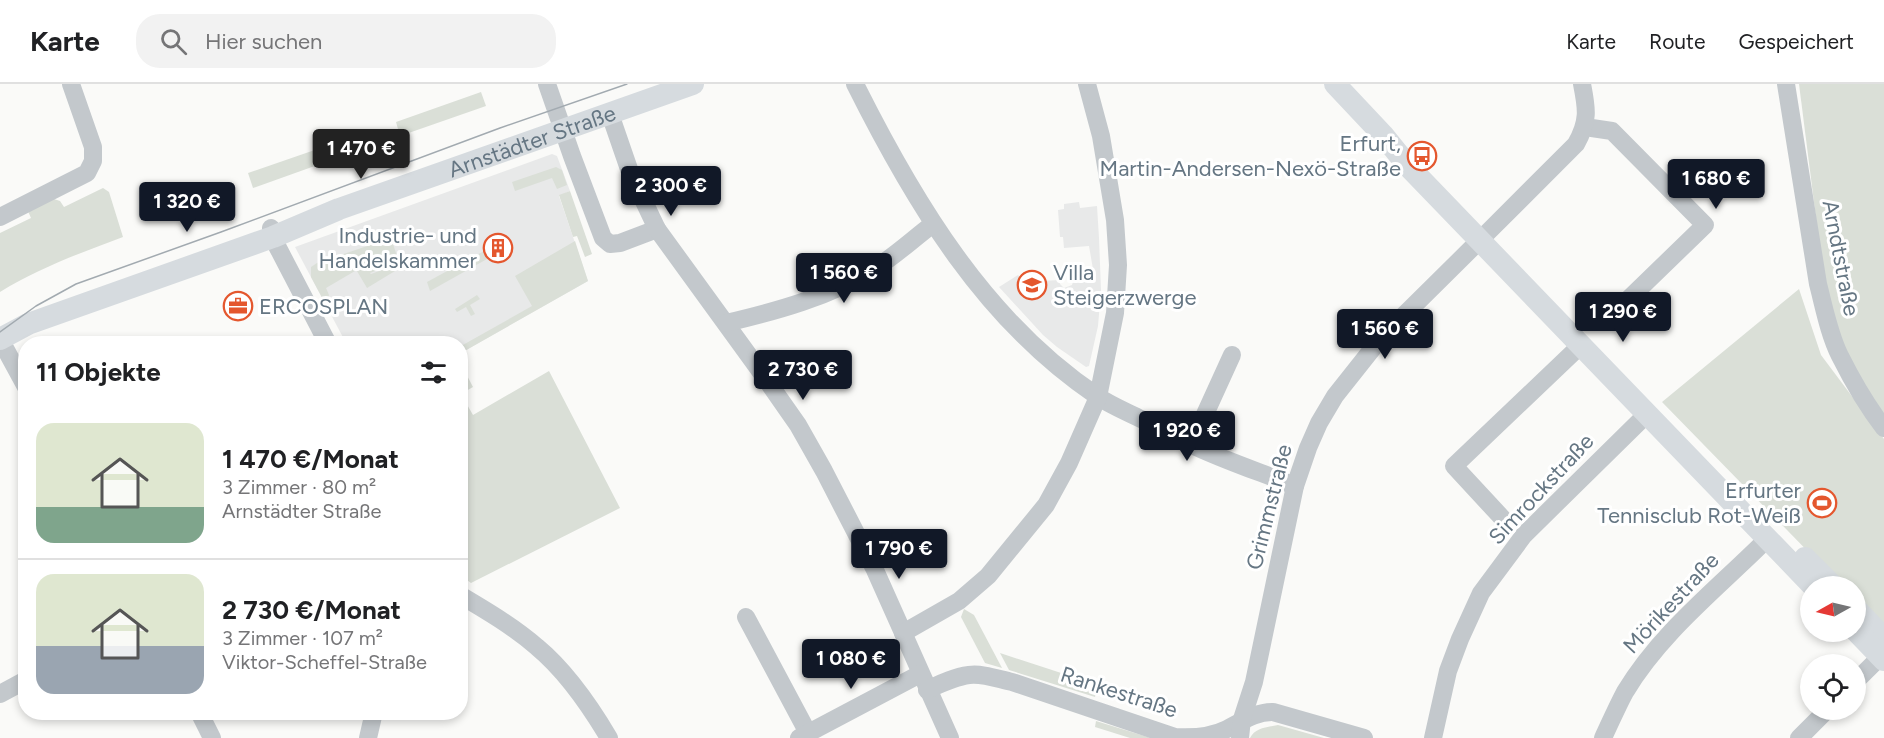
<!DOCTYPE html>
<html lang="de">
<head>
<meta charset="utf-8">
<style>
  :root { --surface:#fff; --page:#f2f2f2; --text:#202124; --muted:#757577; --line:#e0e0e0; --accent:#111827 }
  body { margin:0; font-family:Figtree,sans-serif; background:var(--page); color:var(--text); height:100vh; display:flex; flex-direction:column; font-size:22px; white-space:nowrap }
  * { box-sizing:border-box; margin:0 }
  p { font-size:20px; color:var(--muted) }
  .icon { flex:none; width:33px; height:33px; fill:none; stroke:currentColor; stroke-width:2; stroke-linecap:round; stroke-linejoin:round }
  .map { position:relative; flex:1; overflow:hidden }
  .drawer { position:absolute; left:18px; top:252px; width:450px; height:384px; display:flex; flex-direction:column; background:var(--surface); border-radius:24px; box-shadow:0 3px 9px #0003 }
  .drawer>* { flex:none }
  .needle { width:39px; rotate:262deg }
  .buttons { position:absolute; left:1800px; top:492px; display:grid; gap:12px }
  .buttons a { display:grid; place-items:center; width:66px; height:66px; border-radius:50%; background:var(--surface); box-shadow:0 3px 9px #0003; font-size:30px }
  .price { position:absolute; translate:-50% -51px; padding:0 14px; border-radius:6px; background:var(--accent); color:#fff; font-size:20px; line-height:39px; filter:drop-shadow(0 2px 3px #0008) }
  .price::after { content:''; position:absolute; left:50%; top:36px; width:18px; height:14px; margin-left:-9px; background:inherit; clip-path:polygon(0 0,100% 0,50% 100%) }
  .price.active { background:#222; color:#fff }
  ul { padding:0; list-style:none }
  li { display:flex; align-items:center; gap:18px; height:150px; padding:0 18px }
  li+li { border-top:2px solid var(--line) }
  li span { display:grid; place-items:center; flex:none; width:168px; height:120px; border-radius:18px; color:#555 }
  li>.icon { margin-inline-start:auto }
  span .icon { width:72px; height:72px; fill:#fffc; stroke-width:1 }
  li b { font-size:26px }
  h2 { display:flex; justify-content:space-between; align-items:center; height:72px; padding:0 18px; font-size:26px }
  header { display:flex; align-items:center; gap:36px; box-sizing:border-box; height:84px; padding:0 30px; background:var(--surface); border-bottom:2px solid var(--line) }
  header strong { font-size:28px }
  nav { display:flex; gap:33px; margin-inline-start:auto; font-size:21px }
  .search { width:420px; height:54px; background:var(--page); display:flex; align-items:center; gap:15px; box-sizing:border-box; padding:0 21px; border-radius:24px; color:var(--muted); font-size:22px }
  .map>svg:first-child { display:block }
</style>
</head>
<body>
<header>
<strong>Karte</strong>
<div class="search"><svg class="icon" aria-label="search" viewBox="0 0 24 24"><circle cx="10" cy="10" r="6"/><path d="M15 15l6 6"/></svg>Hier suchen</div>
<nav><a>Karte</a><a>Route</a><a>Gespeichert</a></nav>
</header>
<div class="map">
<svg width="1884" height="654" viewBox="0 0 1884 654">
  <rect width="100%" height="100%" fill="#fafaf8"/>
  <g fill="#e8e9e9">
    <path d="M552,70L557,72L570,107L559,112L588,197L461,269L460,260L346,259L295,163Z"/>
    <path d="M1079,118L1080,124L1097,122L1099,154L1101,206L1098,242L1089,282L1086,283L1057,263L1043,251L999,203L1018,191L1025,198L1059,196L1060,200L1064,204L1072,201L1074,195L1092,193L1091,185H1093L1089,162L1064,164L1063,153H1060L1058,126L1064,125V120Z"/>
  </g>
  <g fill="#dadfd7">
    <path d="M1799,0H1884V332L1844,268L1825,205Z"/>
    <path d="M481,8L486,22L400,52L396,38Z"/>
    <path d="M361,50L365,64L253,104L248,89Z"/>
    <path d="M556,83L562,86L567,101L557,105L552,94L515,107L512,98Z"/>
    <path d="M103,104L109,108L123,153C80,169 39,184 0,208V149L31,134L27,125L51,114L60,117L64,123Z"/>
    <path d="M570,107L592,170L585,173L577,152L573,153L559,111Z"/>
    <path d="M391,154L399,178L370,189L371,190L393,182L395,187L367,204L351,177L350,178L355,187L326,204L329,211L326,221L311,193V183L317,179Z"/>
    <path d="M575,157L588,197L461,269V262L532,222L515,192Z"/>
    <path d="M484,167L487,175L430,207L427,198Z"/>
    <path d="M1799,205L1821,271L1884,355V541L1856,514V502H1844L1824,484L1662,318Z"/>
    <path d="M477,211L480,215L470,221L475,230L471,232L466,223L457,228L455,225Z"/>
    <path d="M461,280L473,303L461,310L473,331L549,287L620,424L471,499L464,494L460,488Z"/>
    <path d="M964,525L974,531L1002,584L985,579L961,533Z"/>
    <path d="M1000,569L1098,601L1095,613L1009,586Z"/>
    <path d="M1096,637L1151,654H1130L1095,643Z"/>
    <path d="M1278,641L1324,654H1250C1255,644 1267,643 1278,641Z"/>
  </g>
  <g fill="none" stroke-linecap="round" stroke-linejoin="round">
    <g stroke="#c3c8cc" stroke-width="18">
      <path d="M547,0L572,72L603,154L610,160L620,159L657,145"/>
      <path d="M855,0C914,118 985,237 1097,312C1110,321 1127,328 1141,335C1157,343 1173,352 1190,360C1223,376 1260,388 1295,402"/>
      <path d="M1786,0L1818,200C1824,223 1829,250 1840,272C1852,296 1867,322 1884,344"/>
      <path d="M610,30L630,88L657,145L763,291L798,341L824,387L875,486L950,654"/>
      <path d="M1585,43L1612,47L1705,141L1607,236"/>
      <path d="M0,133L87,89L93,77V63L71,0"/>
      <path d="M271,144L277,162L328,260"/>
      <path d="M1487,149L1576,60C1589,37 1587,25 1582,0"/>
      <path d="M726,239C777,227 829,213 874,185C895,172 913,155 933,140"/>
      <path d="M0,255L26,303"/>
      <path d="M1191,361L1232,271"/>
      <path d="M1504,436L1454,382L1581,261"/>
      <path d="M460,511C487,527 514,543 537,563C566,587 590,622 609,654"/>
      <path d="M746,533L808,649"/>
      <path d="M903,549L959,517L988,492L1046,421L1069,379L1098,313L1115,229L1118,181L1115,136L1101,52L1087,0"/>
      <path d="M1856,597L1880,573"/>
      <path d="M927,606C940,600 954,593 969,591C982,589 998,595 1012,598L1175,653C1192,654 1211,653 1227,645C1243,637 1255,628 1273,628L1364,654"/>
      <path d="M0,610L26,596"/>
      <path d="M199,628L212,654"/>
      <path d="M368,654L374,628"/>
      <path d="M799,654L920,590"/>
      <path d="M1240,654L1242,635L1254,598L1295,402L1308,364L1319,339L1335,312L1381,254L1480,156"/>
      <path d="M1433,654L1448,587L1460,555L1481,509L1524,451L1647,330"/>
      <path d="M1603,654C1610,639 1617,623 1625,608C1661,548 1718,504 1767,455"/>
      <path d="M1799,654L1827,626"/>
    </g>
    <g stroke="#d6dbdf" stroke-width="22">
      <path d="M1335,0L1383,51L1408,82L1813,502"/>
      <path id="s1" d="M0,255L28,240L273,153L339,125L693,0"/>
      <path d="M1805,474L1833,502"/>
      <path d="M1856,525L1884,554"/>
      <path d="M1856,547L1884,576"/>
    </g>
    <path stroke="#a2aab0" stroke-width="1.5" d="M0,248L36,222L76,200L221,148L500,44L627,0"/>
  </g>
  <defs>
    <g id="bus-ring" transform="scale(1.5)"><circle r="9.5" fill="#fff" stroke="#e4572e" stroke-width="1.5"/><path d="M-5-6H5V4H4V6H2V4H-2V6H-4V4H-5ZM-3.5-4V0h7V-4ZM-3.5 1.2v1.5H-2V1.2ZM2 1.2v1.5H3.5V1.2Z" fill="#e4572e"/></g>
    <g id="building-ring" transform="scale(1.5)"><circle r="9.5" fill="#fff" stroke="#e4572e" stroke-width="1.5"/><path d="M-4-6H4V6H1V3H-1V6H-4ZM-2.5-4.3h1.7v1.8h-1.7ZM.8-4.3h1.7v1.8H.8ZM-2.5-1h1.7V.8h-1.7ZM.8-1h1.7V.8H.8Z" fill="#e4572e"/></g>
    <g id="school-ring" transform="scale(1.5)"><circle r="9.5" fill="#fff" stroke="#e4572e" stroke-width="1.5"/><path d="M0-5L7-2L0 1L-7-2ZM-4 1L0 2.5L4 1V4Q0 6-4 4Z" fill="#e4572e"/></g>
    <g id="office-ring" transform="scale(1.5)"><circle r="9.5" fill="#fff" stroke="#e4572e" stroke-width="1.5"/><path d="M-6-3h4V-5.5h4V-3h4V5H-6ZM-1-4.5V-3h2v-1.5ZM-6 0V1H6V0Z" fill="#e4572e"/></g>
    <g id="stadium-ring" transform="scale(1.5)"><circle r="9.5" fill="#fff" stroke="#e4572e" stroke-width="1.5"/><path d="M0-5a6.5 5 0 1 0 0 10a6.5 5 0 1 0 0-10ZM-3.5-1.8h7v3.6h-7Z" fill="#e4572e"/></g>
  </defs>
  <g fill-rule="evenodd">
    <use href="#bus-ring" x="1422" y="72"/>
    <use href="#building-ring" x="498" y="164"/>
    <use href="#school-ring" x="1032" y="201"/>
    <use href="#office-ring" x="238" y="222"/>
    <use href="#stadium-ring" x="1822" y="419"/>
  </g>
  <g text-anchor="middle" dominant-baseline="central" stroke-width="6" stroke-linejoin="round" paint-order="stroke">
    <g font-size="22" fill="#657683" stroke="#fff">
      <text stroke="none"><textPath href="#s1" startOffset="568">Arnstädter Straße</textPath></text>
      <text transform="translate(1841 174) rotate(79)">Arndtstraße</text>
      <text transform="translate(1541 405) rotate(-47)">Simrockstraße</text>
      <text transform="translate(1269 423) rotate(-76)">Grimmstraße</text>
      <text transform="translate(1671 519) rotate(-47)">Mörikestraße</text>
      <text transform="translate(1119 608) rotate(18)">Rankestraße</text>
    </g>
    <g font-size="22" fill="#657683" stroke="#fff" text-anchor="end">
      <text x="1401" y="59">Erfurt,<tspan x="1401" dy="25">Martin-Andersen-Nexö-Straße</tspan></text>
      <text x="477" y="151">Industrie- und<tspan x="477" dy="25">Handelskammer</tspan></text>
      <text x="1053" y="188" text-anchor="start">Villa<tspan x="1053" dy="25">Steigerzwerge</tspan></text>
      <text x="259" y="222" text-anchor="start">ERCOSPLAN</text>
      <text x="1801" y="406">Erfurter<tspan x="1801" dy="25">Tennisclub Rot-Weiß</tspan></text>
    </g>
  </g>
</svg>
<div class="buttons">
<a><svg class="needle" viewBox="-14 -14 28 28"><path d="M0-13l5 13h-10z" fill="#e53935"/><path d="M0 13l5-13h-10z" fill="#757577"/></svg></a>
<a><svg class="icon" aria-label="locate" viewBox="0 0 24 24"><circle cx="12" cy="12" r="6"/><path d="M12 2v4M12 18v4M2 12h4M18 12h4"/></svg></a>
</div>
<b class="price active" style="left:361px;top:96px">1 470 €</b>
<b class="price" style="left:1716px;top:126px">1 680 €</b>
<b class="price" style="left:671px;top:133px">2 300 €</b>
<b class="price" style="left:187px;top:149px">1 320 €</b>
<b class="price" style="left:844px;top:220px">1 560 €</b>
<b class="price" style="left:1623px;top:259px">1 290 €</b>
<b class="price" style="left:1385px;top:276px">1 560 €</b>
<b class="price" style="left:803px;top:317px">2 730 €</b>
<b class="price" style="left:1187px;top:378px">1 920 €</b>
<b class="price" style="left:899px;top:496px">1 790 €</b>
<b class="price" style="left:851px;top:606px">1 080 €</b>
<section class="drawer">
<h2>11 Objekte<svg class="icon" aria-label="filters" viewBox="0 0 24 24"><path d="M4 7h16M4 17h16"/><circle cx="9" cy="7" r="2"/><circle cx="15" cy="17" r="2"/></svg></h2>
<ul>
<li><span style="background:linear-gradient(#dfe7d0 70%,#7fa58c 0)"><svg class="icon" aria-label="home" viewBox="0 0 24 24"><path d="M3 11l9-7 9 7M6 9v11h12V9"/></svg></span><div><b>1 470 €/Monat</b><p>3 Zimmer · 80 m²</p><p>Arnstädter Straße</p></div></li>
<li><span style="background:linear-gradient(#dfe7d0 60%,#9aa5b1 0)"><svg class="icon" aria-label="home" viewBox="0 0 24 24"><path d="M3 11l9-7 9 7M6 9v11h12V9"/></svg></span><div><b>2 730 €/Monat</b><p>3 Zimmer · 107 m²</p><p>Viktor-Scheffel-Straße</p></div></li>
</ul>
</section>
</div>
</body>
</html>
